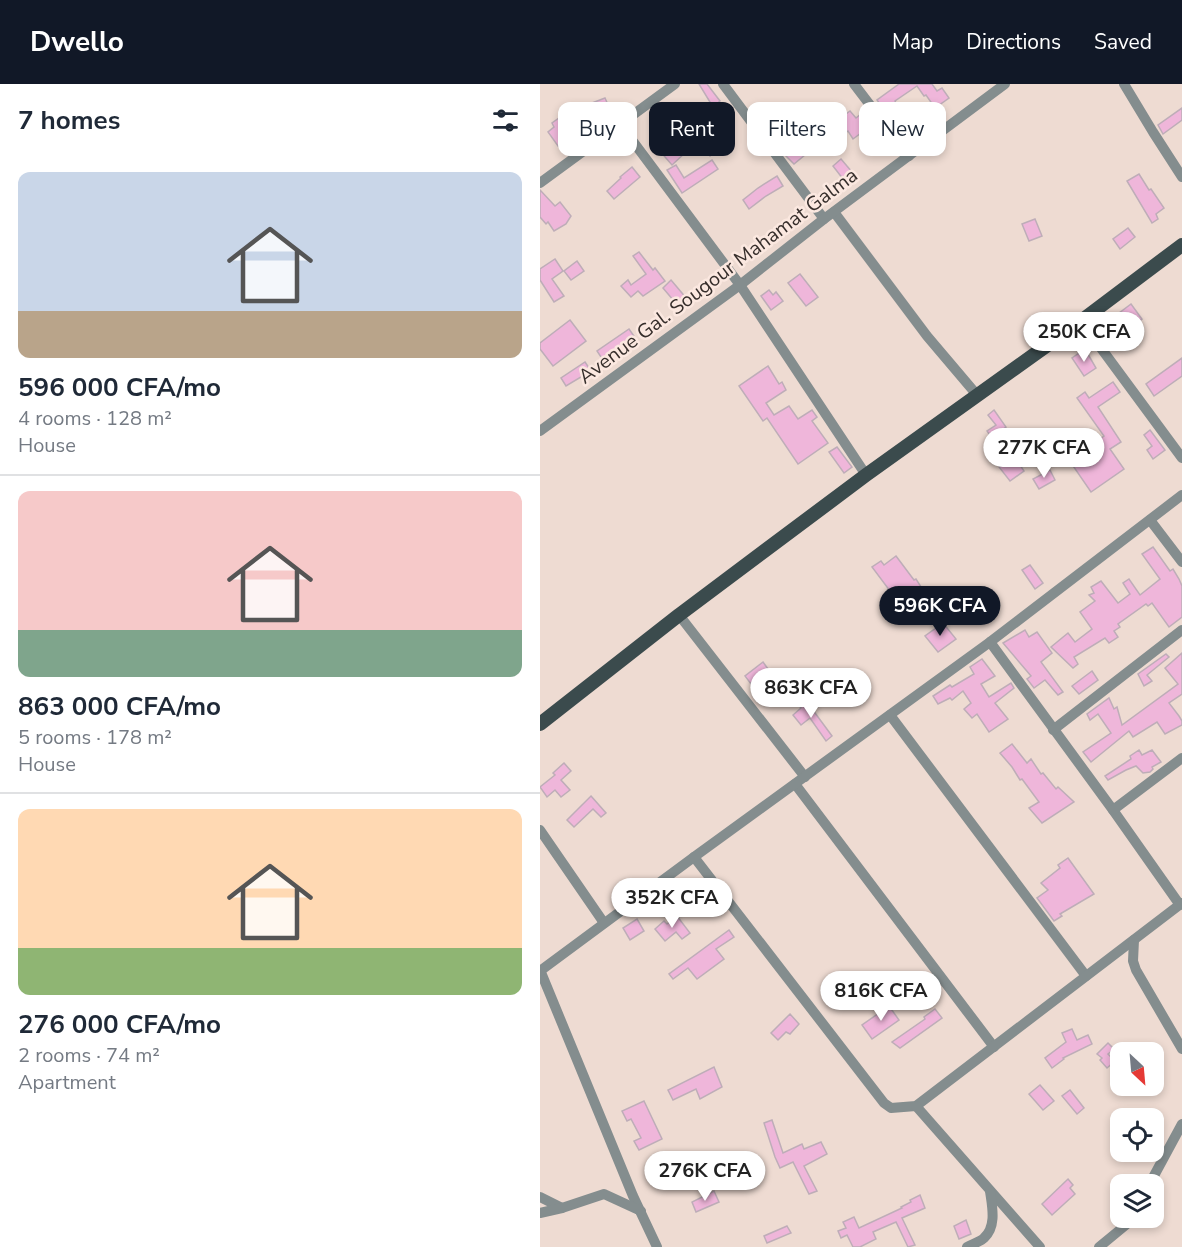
<!DOCTYPE html>
<html lang="en">
<head>
<meta charset="utf-8">
<style>
  :root { --surface:#fff; --page:#f2f2f3; --text:#1f2937; --muted:#747a83; --line:#e0e1e3; --accent:#111827 }
  body { margin:0; font-family:"Nunito Sans",sans-serif; background:var(--page); color:var(--text); height:100vh; display:flex; flex-direction:column; font-size:22px; white-space:nowrap }
  * { box-sizing:border-box; margin:0 }
  p { font-size:20px; color:var(--muted) }
  .icon { flex:none; width:33px; height:33px; fill:none; stroke:currentColor; stroke-width:2; stroke-linecap:round; stroke-linejoin:round }
  .map { position:relative; flex:1; overflow:hidden }
  .details { display:flex; flex-direction:column; background:var(--surface); width:540px }
  .details>* { flex:none }
  .top-card { position:absolute; left:18px; top:18px; width:534px; height:54px; display:flex; gap:12px }
  .needle { width:39px; rotate:154deg }
  .buttons { position:absolute; left:570px; top:958px; display:grid; gap:12px }
  .buttons a { display:grid; place-items:center; width:54px; height:54px; border-radius:12px; background:var(--surface); box-shadow:0 3px 9px #0003; font-size:30px }
  .price { position:absolute; translate:-50% -51px; padding:0 14px; border-radius:21px; background:#fff; color:#222; font-size:20px; line-height:39px; filter:drop-shadow(0 2px 3px #0008) }
  .price::after { content:''; position:absolute; left:50%; top:36px; width:18px; height:14px; margin-left:-9px; background:inherit; clip-path:polygon(0 0,100% 0,50% 100%) }
  .price.selected { background:var(--accent); color:#fff }
  ul { padding:0; list-style:none }
  li { display:grid; align-content:center; gap:12px; height:318px; padding:0 18px }
  li+li { border-top:2px solid var(--line) }
  li span { display:grid; place-items:center; height:186px; border-radius:12px; color:#555 }
  li>.icon { margin-inline-start:auto }
  span .icon { width:108px; height:108px; fill:#fffc; stroke-width:1 }
  li b { font-size:26px }
  h2 { display:flex; justify-content:space-between; align-items:center; height:72px; padding:0 18px; font-size:26px }
  .chip { padding:0 21px; border-radius:12px; background:var(--surface); box-shadow:0 3px 9px #0003; font-size:21px; line-height:54px }
  .chip.selected { background:var(--accent); color:#fff }
  header { display:flex; align-items:center; gap:36px; box-sizing:border-box; height:84px; padding:0 30px; background:var(--accent); color:#fff }
  header strong { font-size:28px }
  nav { display:flex; gap:33px; margin-inline-start:auto; font-size:21px }
  main { display:flex; flex:1; min-height:0 }
  .map>svg:first-child { display:block }
</style>
</head>
<body>
<header>
<strong>Dwello</strong>
<nav><a>Map</a><a>Directions</a><a>Saved</a></nav>
</header>
<main>
<section class="details">
<h2>7 homes<svg class="icon" aria-label="filters" viewBox="0 0 24 24"><path d="M4 7h16M4 17h16"/><circle cx="9" cy="7" r="2"/><circle cx="15" cy="17" r="2"/></svg></h2>
<ul>
<li><span style="background:linear-gradient(#c9d6e8 75%,#b9a48a 0)"><svg class="icon" aria-label="home" viewBox="0 0 24 24"><path d="M3 11l9-7 9 7M6 9v11h12V9"/></svg></span><div><b>596 000 CFA/mo</b><p>4 rooms · 128 m²</p><p>House</p></div></li>
<li><span style="background:linear-gradient(#f6c9c9 75%,#7fa58c 0)"><svg class="icon" aria-label="home" viewBox="0 0 24 24"><path d="M3 11l9-7 9 7M6 9v11h12V9"/></svg></span><div><b>863 000 CFA/mo</b><p>5 rooms · 178 m²</p><p>House</p></div></li>
<li><span style="background:linear-gradient(#ffd9b3 75%,#8fb573 0)"><svg class="icon" aria-label="home" viewBox="0 0 24 24"><path d="M3 11l9-7 9 7M6 9v11h12V9"/></svg></span><div><b>276 000 CFA/mo</b><p>2 rooms · 74 m²</p><p>Apartment</p></div></li>
</ul>
</section>
<div class="map">
<svg width="642" height="1163" viewBox="0 0 642 1163">
  <rect width="100%" height="100%" fill="#eedbd2"/>
  <g fill="#efb6da" stroke="#beadb8" stroke-width="1.5">
    <path d="M159,0H167L180,17L173,23Z"/>
    <path d="M359,0H392L397,7L402,4L409,14L395,24L386,11L384,12L377,2L355,17L356,19L345,27L337,16Z"/>
    <path d="M65,14L70,25L49,34L27,41L34,51L18,62L8,48L14,43L12,39L26,29Z"/>
    <path d="M642,24V36L623,50L618,41Z"/>
    <path d="M310,27L316,34L322,29L328,38L322,42L325,46L313,55L308,47L300,53L295,47L283,58L282,57L254,80L244,70L253,62L259,68L269,59L261,51L276,36L286,45Z"/>
    <path d="M137,44L150,58L143,64L146,68L132,81L119,66L123,62L119,59Z"/>
    <path d="M169,51L179,65L170,72L159,58Z"/>
    <path d="M301,75L312,88L303,95L293,82Z"/>
    <path d="M172,76L178,85L142,109L127,86L136,81L144,94Z"/>
    <path d="M92,83L100,93L74,115L67,107L81,94L80,93Z"/>
    <path d="M599,90L609,106L611,105L624,124L616,130L618,135L612,139L587,97Z"/>
    <path d="M237,92L243,102L226,112L209,125L203,116L218,104Z"/>
    <path d="M0,106L15,122L20,118L31,132L26,140L14,147L8,138L6,140L0,133Z"/>
    <path d="M495,135L502,152L489,157L482,140Z"/>
    <path d="M588,144L595,153L580,165L573,155Z"/>
    <path d="M99,168L113,186L115,184L125,197L103,212L98,207L91,213L81,202L88,196L91,201L106,190L93,172Z"/>
    <path d="M15,175L23,187L12,195L24,212L14,218L0,196V185Z"/>
    <path d="M37,177L44,187L31,196L24,187Z"/>
    <path d="M260,190L278,213L266,222L248,199Z"/>
    <path d="M131,196L147,215L137,223L132,217H134L123,204Z"/>
    <path d="M229,206L233,211L236,208L243,217L231,226L221,212Z"/>
    <path d="M591,220L602,235L570,260L558,245Z"/>
    <path d="M30,236L46,257L13,282L0,265V259Z"/>
    <path d="M89,245L96,255L63,276L57,267Z"/>
    <path d="M545,265L556,284L544,292L532,274Z"/>
    <path d="M642,274V292L614,312L606,300Z"/>
    <path d="M45,278L51,287L26,302L21,294Z"/>
    <path d="M228,282L239,300L242,298L246,306L226,319L234,331L249,322L258,335L272,326L277,333L272,337L288,359L258,380L227,334L223,337L199,302Z"/>
    <path d="M573,298L580,308L558,323L581,358L570,365L584,385L551,408L529,376L564,352L537,314L545,308L549,314Z"/>
    <path d="M454,326L466,343L460,348L476,370L484,366L511,346L516,355L502,363L507,370L501,375L497,370L480,381L484,387L470,397L459,383L468,376L447,347L456,341L448,331Z"/>
    <path d="M610,346L625,366L613,375L607,366L612,362L604,351Z"/>
    <path d="M297,363L312,383L304,389L289,368Z"/>
    <path d="M510,386L515,396L499,405L493,395Z"/>
    <path d="M613,463L630,487L633,485L639,495L642,502V533L629,543L612,519L608,522L606,520L578,540L580,543L574,547L578,553L569,559L565,554L534,573L538,580L533,584L511,563L528,549L535,558L552,545L540,528L555,517L549,511L554,509L551,503L561,497L578,519L590,510L583,499L589,495L600,511L620,495L602,470Z"/>
    <path d="M356,472L374,496L376,495L383,506L364,520L353,505L350,507L332,483L341,477L344,481Z"/>
    <path d="M490,481L503,499L495,505L482,486Z"/>
    <path d="M403,539L416,555L398,568L385,552Z"/>
    <path d="M485,546L489,553L497,548L512,569L501,578L523,608L518,611L505,596L494,604L487,595L491,592L463,559Z"/>
    <path d="M642,569V610L629,619L639,632L642,637V641L625,650L617,638L593,653L589,647L551,678L543,668L571,649L558,630L550,636L547,630L569,614L574,625L577,623L582,641L638,600L625,584Z"/>
    <path d="M626,570L629,573L607,591L612,597L604,602L598,590Z"/>
    <path d="M442,575L455,592L441,600L449,613L471,599L474,604L455,619L468,635L449,648L437,630L432,634L424,625L431,619L423,607L412,616L410,614L398,620L393,612L410,601L412,603L434,590L430,583Z"/>
    <path d="M223,578L233,592L243,585L249,593L241,596L255,612L242,622L240,619L232,618L231,611L221,598L214,604L205,592Z"/>
    <path d="M552,587L558,596L539,610L532,602Z"/>
    <path d="M264,614L292,652L286,657L270,634L261,641L253,631L261,624L258,620Z"/>
    <path d="M472,660L487,679L491,675L501,690L503,689L516,705L518,703L534,718L502,739L489,724L499,718L482,695L480,696L472,683L460,669Z"/>
    <path d="M599,666L602,671L612,666L621,678L612,683L613,685L610,688L603,689L596,682L586,686L568,696L565,692L591,675L590,672Z"/>
    <path d="M24,679L31,687L21,696L30,706L21,713L15,706L7,713L0,703L15,691L13,689Z"/>
    <path d="M51,712L66,729L61,733L53,725L34,743L27,736Z"/>
    <path d="M528,774L554,810L520,830L522,832L514,837L497,814L508,806L501,799L520,784L518,781Z"/>
    <path d="M155,804L162,812L148,823L141,815Z"/>
    <path d="M137,832L150,849L142,855L136,848L125,857L115,845L124,837L127,840Z"/>
    <path d="M97,835L104,847L90,856L83,844Z"/>
    <path d="M189,846L194,853L176,865L184,875L157,895L148,884L133,895L129,890Z"/>
    <path d="M349,922L359,936L332,955L322,941Z"/>
    <path d="M395,925L402,934L360,964L352,958L385,935L384,933Z"/>
    <path d="M250,930L259,940L250,950L246,948L238,956L231,949Z"/>
    <path d="M532,945L537,956L548,951L552,960L523,974L524,975L512,984L505,974L526,958L522,949Z"/>
    <path d="M568,959L574,965L568,970L575,977L567,984L560,976L562,974L557,970Z"/>
    <path d="M174,983L182,1003L160,1015L156,1005L133,1016L128,1006Z"/>
    <path d="M500,1001L514,1017L503,1026L489,1010Z"/>
    <path d="M530,1006L544,1024L537,1030L522,1012Z"/>
    <path d="M104,1017L122,1055L99,1066L94,1057L101,1054L91,1035L87,1037L82,1027Z"/>
    <path d="M232,1036L243,1069L262,1060L264,1065L281,1058L287,1070L264,1082L277,1107L269,1110L253,1078L240,1084L235,1073L224,1039Z"/>
    <path d="M528,1095L533,1101L530,1104L535,1110L512,1131L502,1120Z"/>
    <path d="M174,1107L179,1118L156,1128L152,1118Z"/>
    <path d="M380,1111L385,1124L362,1134L375,1161L368,1163L356,1138L333,1148L336,1155L320,1163H313L307,1151L301,1154L298,1147L306,1144L303,1138L314,1133L319,1144L362,1124L361,1123L371,1118L370,1116Z"/>
    <path d="M426,1136L431,1150L419,1155L414,1142Z"/>
    <path d="M247,1142L251,1149L227,1159L224,1152Z"/>
  </g>
  <g fill="none" stroke-linecap="round" stroke-linejoin="round">
    <g stroke="#848d8e" stroke-width="10">
      <path d="M183,0L284,135"/>
      <path d="M314,0L369,72"/>
      <path d="M584,0L613,48L642,93"/>
      <path d="M80,40L200,201L326,391"/>
      <path d="M0,99L135,0"/>
      <path d="M294,128L387,252L437,311"/>
      <path d="M541,237L642,374"/>
      <path d="M0,347L200,201L284,135L465,0"/>
      <path d="M610,436L642,478"/>
      <path d="M139,531L265,693"/>
      <path d="M450,558L573,726L640,821"/>
      <path d="M350,631L546,892"/>
      <path d="M513,646L642,546"/>
      <path d="M255,700L454,963"/>
      <path d="M573,726L642,674"/>
      <path d="M0,746L64,839"/>
      <path d="M154,773L344,1019L351,1024L376,1022L642,819"/>
      <path d="M594,856L593,877L596,886L642,965"/>
      <path d="M0,886L93,1112L117,1163"/>
      <path d="M0,887L154,773L450,558L642,411"/>
      <path d="M376,1022L500,1163"/>
      <path d="M609,1101L642,1040"/>
      <path d="M0,1113L22,1124"/>
      <path d="M0,1129L22,1124L64,1110L101,1127"/>
      <path d="M427,1163C432,1160 440,1158 444,1154C457,1142 452,1122 450,1107"/>
      <path d="M559,1163L587,1140L590,1134"/>
    </g>
    <path stroke="#3b4b4d" stroke-width="14" d="M0,640L139,531L326,391L541,237L642,161"/>
  </g>
  <g text-anchor="middle" dominant-baseline="central" stroke-width="5" stroke-linejoin="round" paint-order="stroke">
    <g font-size="20" fill="#362e2b" stroke="#fbe8e0">
      <text transform="translate(178 192) rotate(-37)">Avenue Gal. Sougour Mahamat Galma</text>
    </g>
  </g>
</svg>
<div class="buttons">
<a><svg class="needle" viewBox="-14 -14 28 28"><path d="M0-13l5 13h-10z" fill="#e53935"/><path d="M0 13l5-13h-10z" fill="#747a83"/></svg></a>
<a><svg class="icon" aria-label="locate" viewBox="0 0 24 24"><circle cx="12" cy="12" r="6"/><path d="M12 2v4M12 18v4M2 12h4M18 12h4"/></svg></a>
<a><svg class="icon" aria-label="layers" viewBox="0 0 24 24"><path d="M12 4l9 5-9 5-9-5zM3 14l9 5 9-5"/></svg></a>
</div>
<b class="price" style="left:544px;top:279px">250K CFA</b>
<b class="price" style="left:504px;top:395px">277K CFA</b>
<b class="price selected" style="left:400px;top:553px">596K CFA</b>
<b class="price" style="left:271px;top:635px">863K CFA</b>
<b class="price" style="left:132px;top:845px">352K CFA</b>
<b class="price" style="left:341px;top:938px">816K CFA</b>
<b class="price" style="left:165px;top:1118px">276K CFA</b>
<div class="top-card">
<a class="chip">Buy</a>
<a class="chip selected">Rent</a>
<a class="chip">Filters</a>
<a class="chip">New</a>
</div>
</div>
</main>
</body>
</html>
